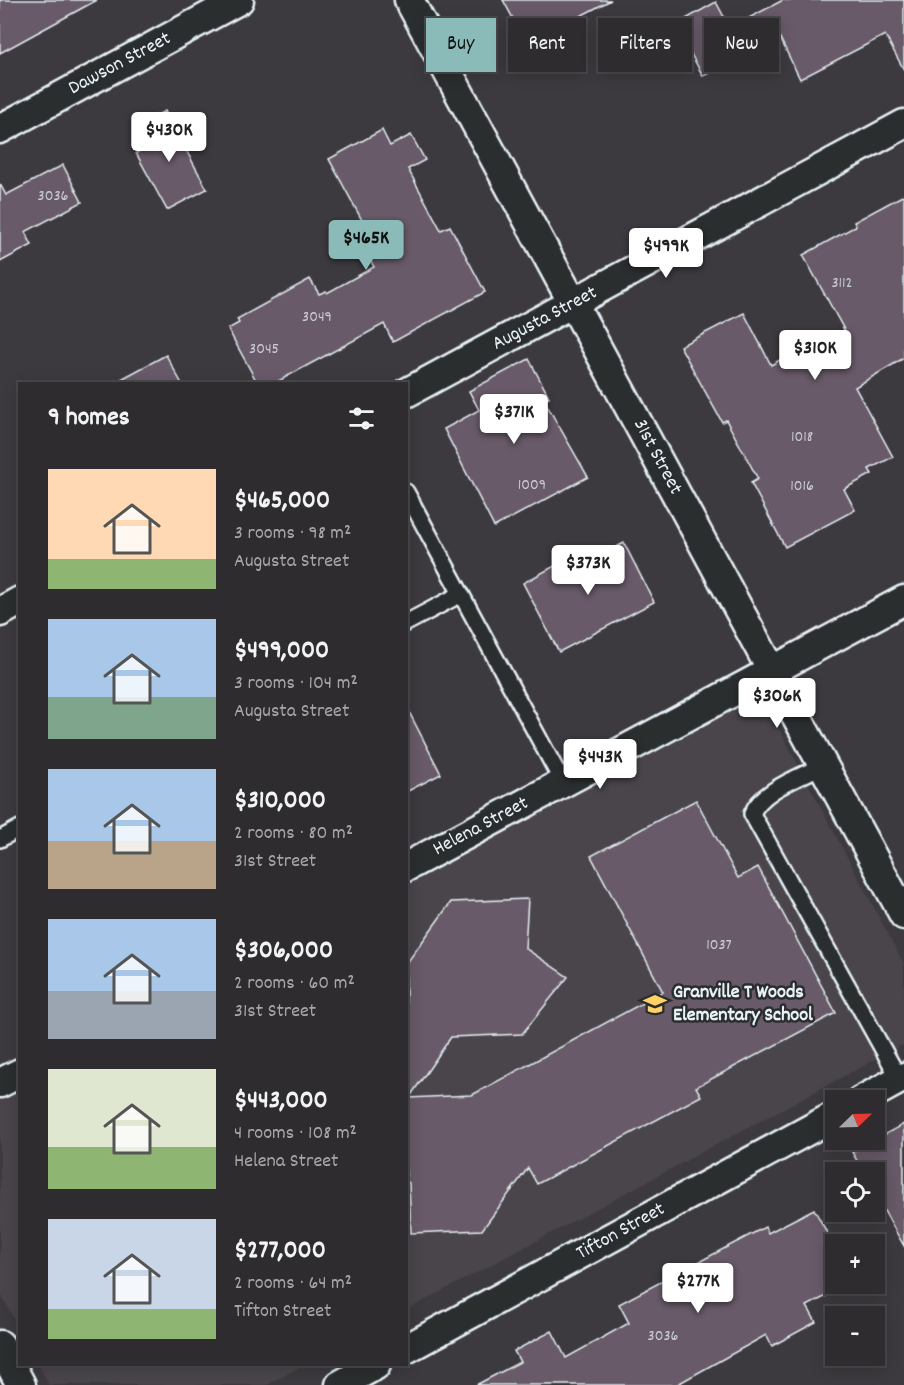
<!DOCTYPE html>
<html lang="en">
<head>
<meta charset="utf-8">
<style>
  :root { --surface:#2e2c2f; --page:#3a383b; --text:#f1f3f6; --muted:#a7a7aa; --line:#49484b; --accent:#8bbbb9 }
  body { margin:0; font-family:Dekko,sans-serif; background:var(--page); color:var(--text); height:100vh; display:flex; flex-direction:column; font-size:22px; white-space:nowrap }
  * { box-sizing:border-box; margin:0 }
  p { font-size:20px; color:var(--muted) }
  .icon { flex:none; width:33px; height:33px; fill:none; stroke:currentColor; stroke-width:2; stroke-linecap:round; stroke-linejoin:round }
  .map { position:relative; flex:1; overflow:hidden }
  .side { position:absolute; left:18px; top:382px; width:390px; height:984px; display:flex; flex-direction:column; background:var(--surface); border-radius:0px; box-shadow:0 3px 15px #0003,0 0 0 2px var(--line) }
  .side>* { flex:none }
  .banner { position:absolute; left:426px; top:18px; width:387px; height:54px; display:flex; gap:12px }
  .needle { width:39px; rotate:67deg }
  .fabs { position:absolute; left:825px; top:1090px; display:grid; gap:12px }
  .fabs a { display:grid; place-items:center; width:60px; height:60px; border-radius:0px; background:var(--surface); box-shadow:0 3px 15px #0003,0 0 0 2px var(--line); font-size:30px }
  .price { position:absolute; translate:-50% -51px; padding:0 14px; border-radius:6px; background:#fff; color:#222; font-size:20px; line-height:39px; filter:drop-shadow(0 2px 3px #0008) }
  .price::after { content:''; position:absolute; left:50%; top:36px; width:18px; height:14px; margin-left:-9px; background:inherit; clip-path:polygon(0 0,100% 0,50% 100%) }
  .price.on { background:var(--accent); color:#111 }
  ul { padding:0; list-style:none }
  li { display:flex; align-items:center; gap:18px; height:150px; padding:0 30px }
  li span { display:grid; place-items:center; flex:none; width:168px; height:120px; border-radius:0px; color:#555 }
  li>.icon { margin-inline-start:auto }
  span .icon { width:72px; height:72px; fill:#fffc; stroke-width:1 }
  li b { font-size:26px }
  h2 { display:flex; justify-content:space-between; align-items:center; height:72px; padding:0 30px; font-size:26px }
  .tag { padding:0 21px; border-radius:0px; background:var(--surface); box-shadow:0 3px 15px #0003,0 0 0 2px var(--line); font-size:21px; line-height:54px }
  .tag.on { background:var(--accent); color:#111 }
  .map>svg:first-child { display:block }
</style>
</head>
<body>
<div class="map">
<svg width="904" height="1385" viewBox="0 0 904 1385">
  <rect width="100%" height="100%" fill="#3d3a3f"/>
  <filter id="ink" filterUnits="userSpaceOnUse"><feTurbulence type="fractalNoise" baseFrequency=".0167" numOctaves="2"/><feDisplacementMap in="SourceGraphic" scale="12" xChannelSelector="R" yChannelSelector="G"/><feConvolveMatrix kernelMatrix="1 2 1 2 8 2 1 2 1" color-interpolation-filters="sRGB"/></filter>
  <g filter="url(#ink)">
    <g fill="#4a444b">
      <path d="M760,693L904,964V1044L407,1310V882Z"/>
      <path d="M19,1089V1329L0,1292V1099Z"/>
      <path d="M39,1365H304L267,1385H49Z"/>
    </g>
    <g fill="#685a67" stroke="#e8f1f8" stroke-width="1.5">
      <path d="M0,0H97L0,53Z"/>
      <path d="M503,0H611L527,44Z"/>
      <path d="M783,0H904V70L885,35L800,79L779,36L703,76L675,25L716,2L730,28Z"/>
      <path d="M165,111L207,189L167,210L136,153L150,145L139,124Z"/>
      <path d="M382,130L390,146L411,135L425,160L408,169L441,230L450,226L485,292L393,342L384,324L273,384H258L228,329L239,323L237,319L310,279L319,294L326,291L327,293L374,267L354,230L364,224L329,159Z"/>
      <path d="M63,165L82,202L25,232L32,245L0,262V184L6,195Z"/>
      <path d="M904,195V358L855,387L893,457L869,469L872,474L844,489L855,510L785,547L751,483L758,479L726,420L722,422L680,346L744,313L771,365L789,355L795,366L847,335L803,255L856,226L854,222Z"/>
      <path d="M166,355L182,384H112Z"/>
      <path d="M529,359L549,397L544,400L588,477L494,527L444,429L479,410L469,391Z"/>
      <path d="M624,543L654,602L559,652L523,583L562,562L567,573Z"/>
      <path d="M406,706L441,774L406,792Z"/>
      <path d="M696,800L738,878L758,867L836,1013L696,1087L701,1096L537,1184L528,1168L482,1230L411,1233L409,1183L406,1181V964L451,902L528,899L525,948L568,977L522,1034L451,1037L409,1098L472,1095L663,992L591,856Z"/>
      <path d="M904,1124V1246L874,1193V1173H864L852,1152Z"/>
      <path d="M814,1209L836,1249V1291L807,1306L816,1322L772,1346L766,1335L676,1385H476L520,1362L514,1351L552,1331L566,1358L629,1323L619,1304L765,1227L768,1233Z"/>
    </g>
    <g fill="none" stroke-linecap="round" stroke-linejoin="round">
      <g stroke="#e8f1f8" stroke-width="20">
        <g id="service">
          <path d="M406,492L563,783"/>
          <path d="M406,623L461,594"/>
          <path d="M823,765C801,777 761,790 752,814L900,1080"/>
          <path d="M0,839L20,828"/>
        </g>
      </g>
      <g stroke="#e8f1f8" stroke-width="33">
        <g id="minor">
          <path d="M409,0L904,915"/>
          <path d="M0,129L239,0"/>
          <path d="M406,393L904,124"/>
          <path d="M0,612L20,601"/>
          <path d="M406,867L904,600"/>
          <path d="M0,1083L20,1073"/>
          <path d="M860,1101L904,1077"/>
          <path d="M0,1345L21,1385"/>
          <path d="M406,1349L836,1115"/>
          <path d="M340,1385L376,1365"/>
        </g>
      </g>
      <use href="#service" stroke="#2a2d2e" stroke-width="15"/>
      <use href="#minor" stroke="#2a2d2e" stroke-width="28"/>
    </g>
  </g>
  <defs>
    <g id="school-bare" transform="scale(1.8)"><path d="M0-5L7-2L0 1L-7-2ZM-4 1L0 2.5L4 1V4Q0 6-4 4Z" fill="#ffd166" stroke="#2a2d2e" stroke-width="2.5" paint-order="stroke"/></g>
  </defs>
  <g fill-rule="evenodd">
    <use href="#school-bare" x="655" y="1004"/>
  </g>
  <g text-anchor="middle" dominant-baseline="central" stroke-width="5" stroke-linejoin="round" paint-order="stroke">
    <g font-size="16" fill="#c8cbd4">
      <text x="53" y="196">3036</text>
      <text x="842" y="283">3112</text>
      <text x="317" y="317">3049</text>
      <text x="264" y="349">3045</text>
      <text x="802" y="437">1018</text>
      <text x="532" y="485">1009</text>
      <text x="802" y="486">1016</text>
      <text x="719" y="945">1037</text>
      <text x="663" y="1336">3036</text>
    </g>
    <g font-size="20" fill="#e8f1f8" stroke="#2a2d2e">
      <text transform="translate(120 64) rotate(-28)">Dawson Street</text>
      <text transform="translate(545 319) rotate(-28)">Augusta Street</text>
      <text transform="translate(657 457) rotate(62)">31st Street</text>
      <text transform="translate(481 827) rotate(-28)">Helena Street</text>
      <text transform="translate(621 1232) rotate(-29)">Tifton Street</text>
    </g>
    <g font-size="20" font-weight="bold" fill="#e8f1f8" stroke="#2a2d2e" text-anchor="start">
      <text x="673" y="993">Granville T Woods<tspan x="673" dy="23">Elementary School</tspan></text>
    </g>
  </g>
</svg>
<div class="fabs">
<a><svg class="needle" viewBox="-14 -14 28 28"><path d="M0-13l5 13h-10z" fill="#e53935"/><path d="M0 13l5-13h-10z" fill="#a7a7aa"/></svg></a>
<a><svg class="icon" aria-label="locate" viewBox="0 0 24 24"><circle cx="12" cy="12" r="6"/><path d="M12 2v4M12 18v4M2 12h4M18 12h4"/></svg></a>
<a>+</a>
<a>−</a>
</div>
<b class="price" style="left:169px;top:163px">$430K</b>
<b class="price on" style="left:366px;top:271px">$465K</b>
<b class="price" style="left:666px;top:279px">$499K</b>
<b class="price" style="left:815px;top:381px">$310K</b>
<b class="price" style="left:514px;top:445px">$371K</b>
<b class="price" style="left:588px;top:596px">$373K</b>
<b class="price" style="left:777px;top:729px">$306K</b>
<b class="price" style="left:600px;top:790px">$443K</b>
<b class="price" style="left:698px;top:1314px">$277K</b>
<div class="banner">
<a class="tag on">Buy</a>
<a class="tag">Rent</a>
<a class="tag">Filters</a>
<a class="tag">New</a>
</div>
<section class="side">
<h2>9 homes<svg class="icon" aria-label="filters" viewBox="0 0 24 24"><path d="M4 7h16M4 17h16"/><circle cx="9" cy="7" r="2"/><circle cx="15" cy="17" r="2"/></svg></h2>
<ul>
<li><span style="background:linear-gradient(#ffd9b3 75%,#8fb573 0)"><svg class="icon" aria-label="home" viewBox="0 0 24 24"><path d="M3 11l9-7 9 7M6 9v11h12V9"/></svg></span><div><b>$465,000</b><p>3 rooms · 98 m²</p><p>Augusta Street</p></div></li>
<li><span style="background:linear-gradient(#a9c7e8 65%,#7fa58c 0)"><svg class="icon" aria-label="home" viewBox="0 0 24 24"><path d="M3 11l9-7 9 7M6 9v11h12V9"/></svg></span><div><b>$499,000</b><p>3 rooms · 104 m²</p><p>Augusta Street</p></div></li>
<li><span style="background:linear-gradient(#a9c7e8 60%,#b9a48a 0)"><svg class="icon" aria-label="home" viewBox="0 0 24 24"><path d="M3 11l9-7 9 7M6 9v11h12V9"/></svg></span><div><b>$310,000</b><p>2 rooms · 80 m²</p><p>31st Street</p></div></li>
<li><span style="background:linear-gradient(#a9c7e8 60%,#9aa5b1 0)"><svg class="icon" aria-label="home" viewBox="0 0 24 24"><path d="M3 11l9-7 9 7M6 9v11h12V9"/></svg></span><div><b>$306,000</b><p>2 rooms · 60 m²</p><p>31st Street</p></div></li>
<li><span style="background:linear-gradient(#dfe7d0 65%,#8fb573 0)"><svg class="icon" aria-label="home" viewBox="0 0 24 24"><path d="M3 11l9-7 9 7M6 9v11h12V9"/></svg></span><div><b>$443,000</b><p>4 rooms · 108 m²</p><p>Helena Street</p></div></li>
<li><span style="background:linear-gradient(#c9d6e8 75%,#8fb573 0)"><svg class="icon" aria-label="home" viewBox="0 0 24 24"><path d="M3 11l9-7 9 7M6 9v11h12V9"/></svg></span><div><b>$277,000</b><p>2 rooms · 64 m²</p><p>Tifton Street</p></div></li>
</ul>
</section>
</div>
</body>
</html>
